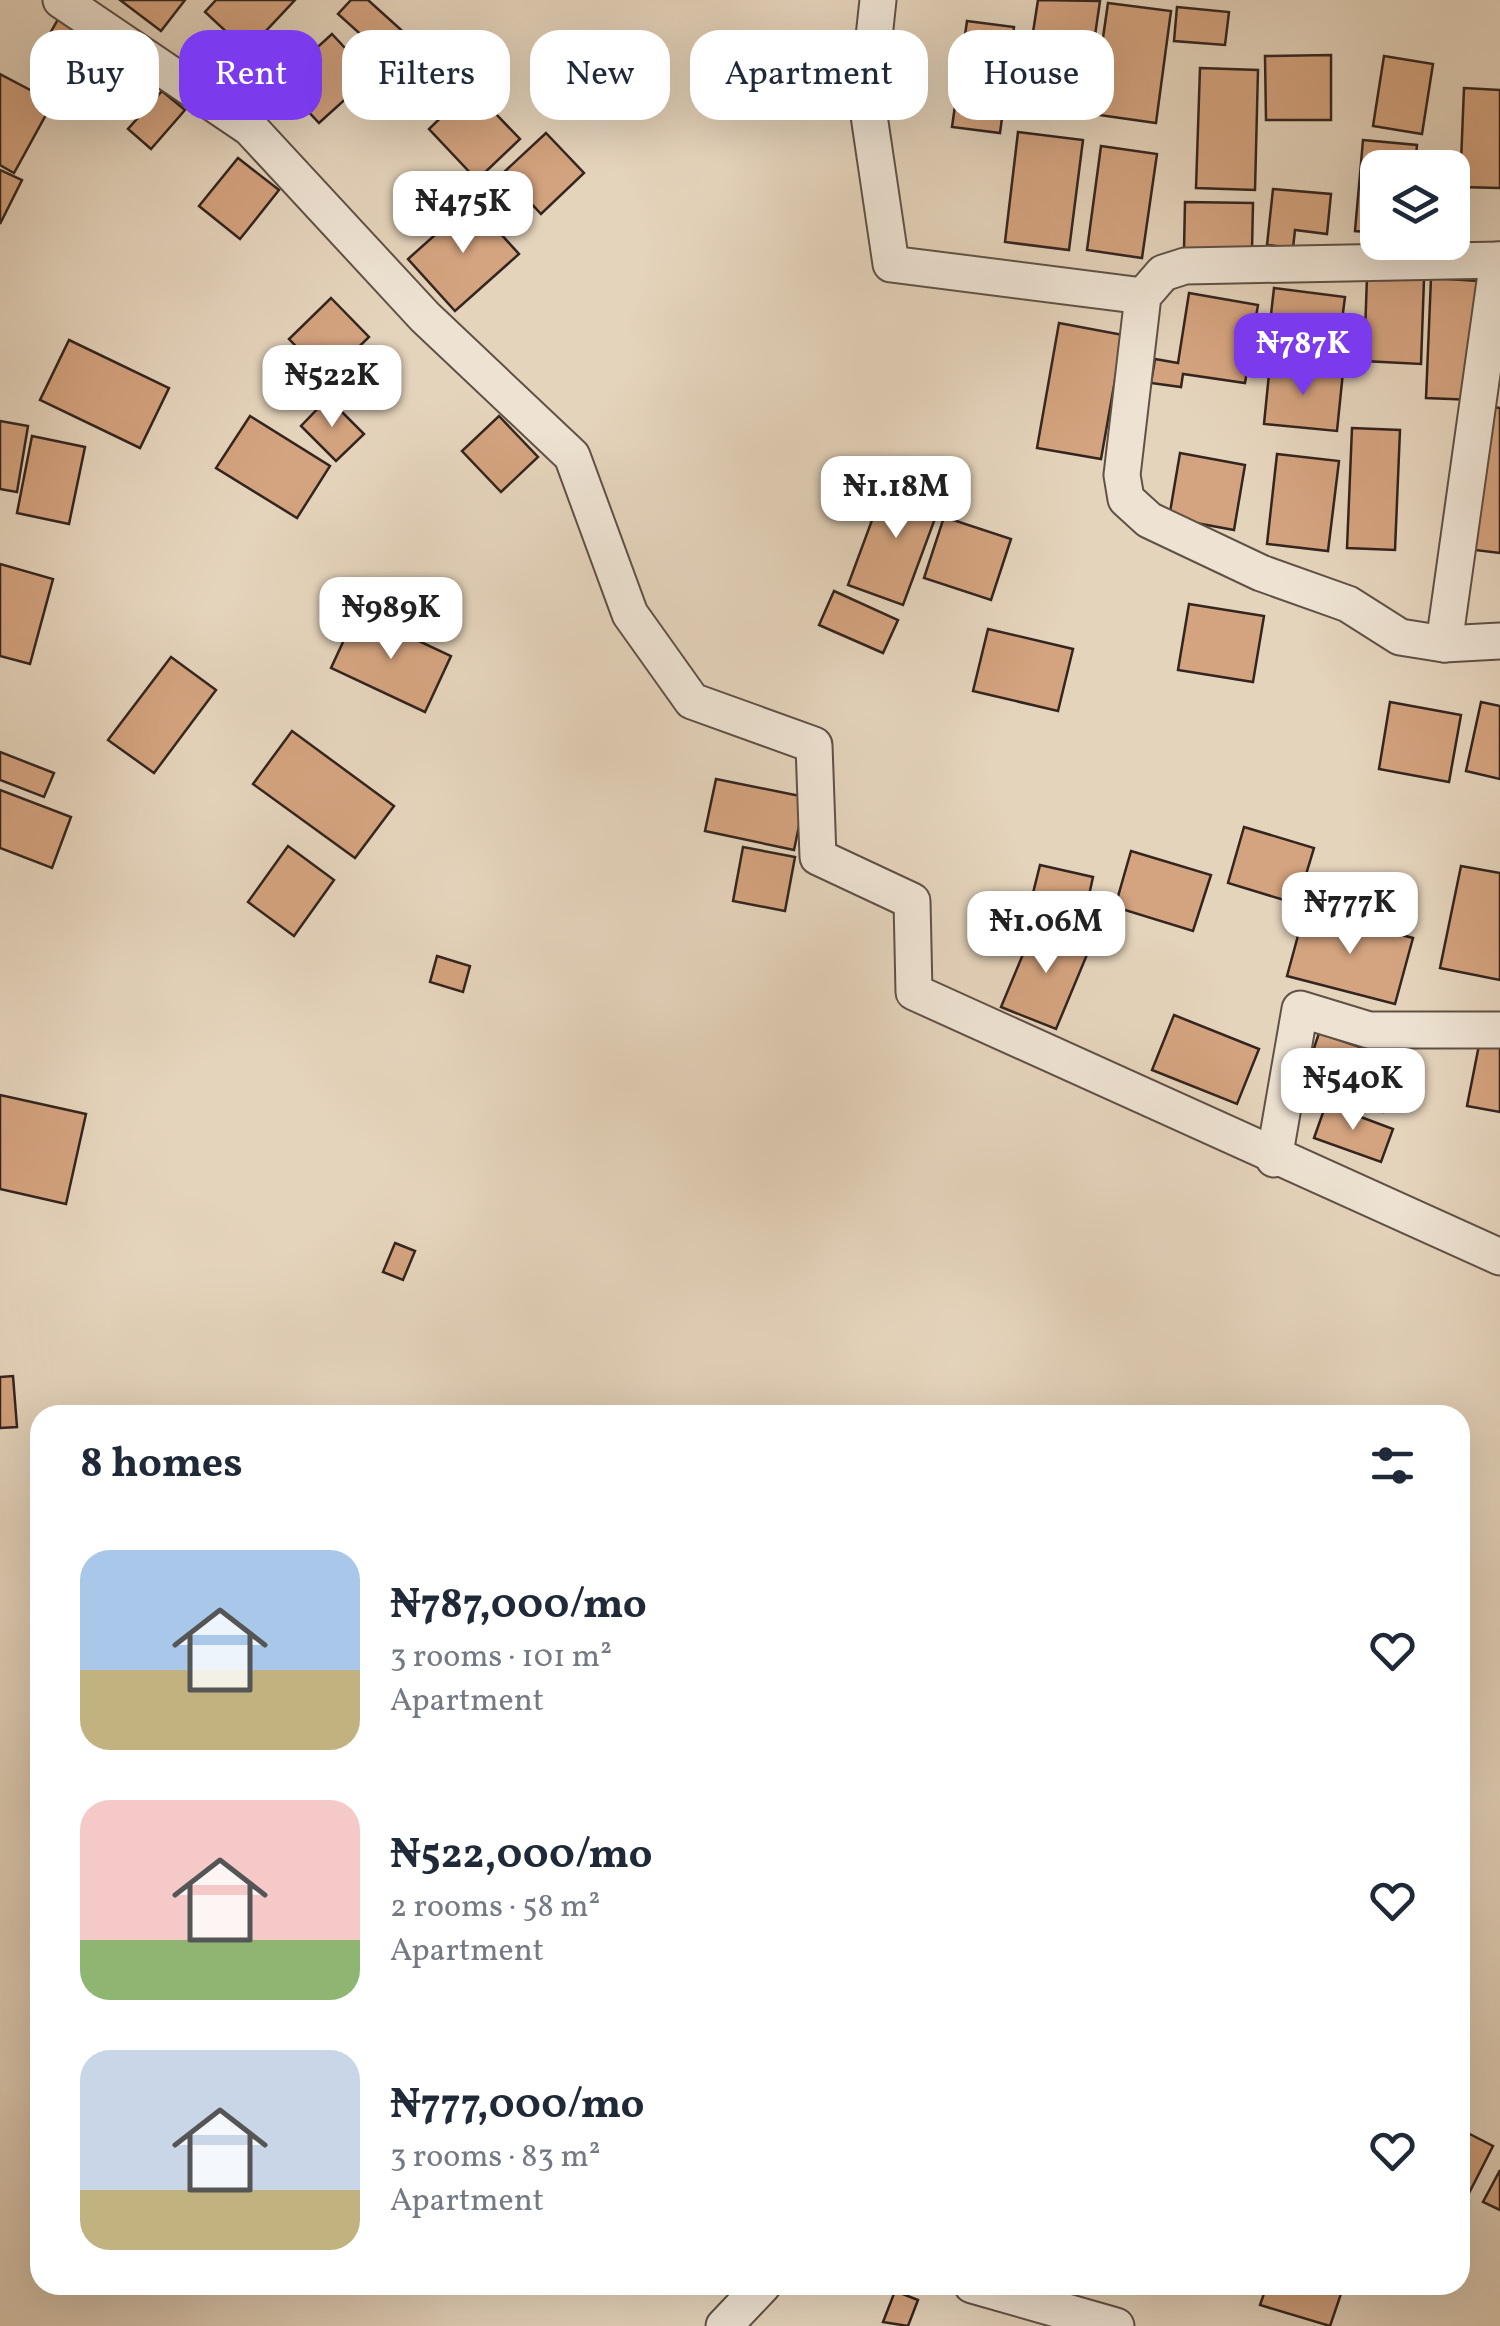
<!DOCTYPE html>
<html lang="en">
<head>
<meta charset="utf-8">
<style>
  :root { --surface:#fff; --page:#f6f6f7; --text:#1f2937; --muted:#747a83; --accent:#7c3aed }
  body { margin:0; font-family:Vollkorn,serif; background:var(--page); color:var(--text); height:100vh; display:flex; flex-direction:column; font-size:38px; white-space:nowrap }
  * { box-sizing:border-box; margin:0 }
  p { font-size:32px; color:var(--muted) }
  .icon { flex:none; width:55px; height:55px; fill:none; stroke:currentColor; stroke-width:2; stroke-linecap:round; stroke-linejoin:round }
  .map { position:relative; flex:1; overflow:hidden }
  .drawer { position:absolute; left:30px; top:1405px; width:1440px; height:890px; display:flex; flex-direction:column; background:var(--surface); border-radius:30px; box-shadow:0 10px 40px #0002 }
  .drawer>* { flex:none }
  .hud { position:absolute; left:30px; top:30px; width:1440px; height:90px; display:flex; gap:20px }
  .tools { position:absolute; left:1360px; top:150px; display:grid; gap:20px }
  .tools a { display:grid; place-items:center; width:110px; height:110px; border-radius:20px; background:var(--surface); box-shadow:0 10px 40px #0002; font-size:50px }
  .price { position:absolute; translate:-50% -85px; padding:0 22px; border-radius:20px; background:#fff; color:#222; font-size:32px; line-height:65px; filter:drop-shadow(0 2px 5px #0008) }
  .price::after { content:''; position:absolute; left:50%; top:60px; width:30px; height:22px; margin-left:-15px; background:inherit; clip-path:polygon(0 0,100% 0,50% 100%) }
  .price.active { background:var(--accent); color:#fff }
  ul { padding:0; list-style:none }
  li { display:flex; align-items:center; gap:30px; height:250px; padding:0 50px }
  li span { display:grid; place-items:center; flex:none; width:280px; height:200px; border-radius:30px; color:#555 }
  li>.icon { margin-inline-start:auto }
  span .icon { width:120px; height:120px; fill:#fffc; stroke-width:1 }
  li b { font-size:42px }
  h2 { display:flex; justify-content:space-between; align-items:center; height:120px; padding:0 50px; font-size:42px }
  .chip { padding:0 35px; border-radius:30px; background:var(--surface); box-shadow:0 10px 40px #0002; font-size:35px; line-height:90px }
  .chip.active { background:var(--accent); color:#fff }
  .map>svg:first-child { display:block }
</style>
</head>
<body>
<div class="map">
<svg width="1500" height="2326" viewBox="0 0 1500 2326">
  <rect width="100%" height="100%" fill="#e5d4bc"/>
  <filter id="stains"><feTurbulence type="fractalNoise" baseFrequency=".002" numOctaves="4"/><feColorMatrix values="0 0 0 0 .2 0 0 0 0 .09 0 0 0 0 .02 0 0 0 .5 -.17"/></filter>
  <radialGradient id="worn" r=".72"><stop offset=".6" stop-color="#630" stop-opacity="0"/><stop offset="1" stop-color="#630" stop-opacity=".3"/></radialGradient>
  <g fill="#d4a37f" stroke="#33251f" stroke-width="2.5">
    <path d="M120,0H185L161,31Z"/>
    <path d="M216,0H295L247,51L205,12Z"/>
    <path d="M351,0H368L429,55L408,77L338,14Z"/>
    <path d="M1038,0L1100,1L1084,111L1022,103Z"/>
    <path d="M1108,3L1171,11L1156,123L1092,114Z"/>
    <path d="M1177,7L1229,12L1225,45L1174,41Z"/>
    <path d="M61,14L122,49L96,95L35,60Z"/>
    <path d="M967,21L1014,27L1000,133L952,127Z"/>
    <path d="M332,34L371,76L319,123L280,81Z"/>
    <path d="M1331,55V120H1266L1265,56Z"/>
    <path d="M1384,56L1433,64L1422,134L1373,126Z"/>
    <path d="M1200,68L1258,70L1255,190L1196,188Z"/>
    <path d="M0,74L53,102L14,173L0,165Z"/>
    <path d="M471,88L520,139L477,180L429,129Z"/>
    <path d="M1464,88L1500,90V188L1460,187Z"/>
    <path d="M162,91L185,110L151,149L128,129Z"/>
    <path d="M1018,132L1083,140L1069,250L1005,242Z"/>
    <path d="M546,133L584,173L541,214L503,173Z"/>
    <path d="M1363,140L1417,145L1415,168H1378V233L1355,231Z"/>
    <path d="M1101,146L1157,154L1142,258L1087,250Z"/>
    <path d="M238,158L279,190L240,239L199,206Z"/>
    <path d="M0,170L22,180L0,224Z"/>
    <path d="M1273,189L1331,194L1327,234L1295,230L1293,248L1267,245Z"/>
    <path d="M472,202L519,254L455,311L408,259Z"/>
    <path d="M1185,202L1253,203L1252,251L1184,250Z"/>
    <path d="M1367,277L1424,279L1421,364L1364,361Z"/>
    <path d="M1431,278L1479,281L1474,400L1426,398Z"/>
    <path d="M1274,288L1345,297L1337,359L1267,350Z"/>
    <path d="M1189,293L1258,305L1245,383L1183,374L1181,387L1151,383L1155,359L1178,363Z"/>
    <path d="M331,298L369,337L327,378L289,339Z"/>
    <path d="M1059,323L1123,335L1101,459L1037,448Z"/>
    <path d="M69,340L169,388L140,448L40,400Z"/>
    <path d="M1270,364L1343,372L1337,431L1264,424Z"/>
    <path d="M328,398L364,434L336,461L301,426Z"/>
    <path d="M1492,407L1500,408V553L1475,550Z"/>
    <path d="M250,416L330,466L297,518L216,468Z"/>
    <path d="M499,416L538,457L501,492L462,451Z"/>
    <path d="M0,421L28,426L17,492L0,489Z"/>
    <path d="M1352,428L1400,430L1395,550L1347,548Z"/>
    <path d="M32,436L85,447L69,524L17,513Z"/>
    <path d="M1180,453L1245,465L1234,530L1169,518Z"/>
    <path d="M1277,454L1339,461L1328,551L1267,544Z"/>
    <path d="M888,477L943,497L903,605L848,585Z"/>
    <path d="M944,517L1011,539L991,600L924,578Z"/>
    <path d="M0,564L53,579L30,664L0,656Z"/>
    <path d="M834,591L898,620L883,653L819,625Z"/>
    <path d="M1189,604L1264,616L1253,682L1178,670Z"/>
    <path d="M357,612L451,656L425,712L331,668Z"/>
    <path d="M988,629L1073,649L1058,711L973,691Z"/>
    <path d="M171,657L216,690L154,773L108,740Z"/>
    <path d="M1390,702L1461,715L1449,782L1379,769Z"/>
    <path d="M1481,702L1500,706V779L1466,771Z"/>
    <path d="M292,731L394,806L355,858L253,784Z"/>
    <path d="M0,752L54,773L44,797L0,780Z"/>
    <path d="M716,779L805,797L794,850L705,831Z"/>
    <path d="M0,790L71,817L52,868L0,848Z"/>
    <path d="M1244,827L1314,848L1297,904L1228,883Z"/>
    <path d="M288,846L334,880L294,936L248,902Z"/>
    <path d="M743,847L795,857L785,911L733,901Z"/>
    <path d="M1131,851L1211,875L1193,931L1115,907Z"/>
    <path d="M1040,865L1093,877L1086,909L1032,897Z"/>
    <path d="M1461,866L1500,873V980L1440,968Z"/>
    <path d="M1305,910L1413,938L1395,1004L1287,976Z"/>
    <path d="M1036,923L1091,945L1056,1029L1001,1007Z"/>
    <path d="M437,956L470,966L463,992L430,982Z"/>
    <path d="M1174,1015L1259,1049L1237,1104L1152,1070Z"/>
    <path d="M1319,1033L1401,1061L1383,1112L1302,1084Z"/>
    <path d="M1480,1040L1500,1044V1112L1467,1106Z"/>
    <path d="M0,1095L86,1114L66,1204L0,1189Z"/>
    <path d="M1326,1104L1393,1129L1381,1162L1314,1138Z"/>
    <path d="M395,1243L415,1251L403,1280L383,1272Z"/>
    <path d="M13,1376L17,1427L0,1428V1377Z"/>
    <path d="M1460,2129L1493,2146L1465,2201L1460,2198Z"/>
    <path d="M1500,2170V2210L1483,2202Z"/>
    <path d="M1267,2285H1344L1330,2326L1260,2305Z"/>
    <path d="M895,2291L918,2300L908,2326L883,2322Z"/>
  </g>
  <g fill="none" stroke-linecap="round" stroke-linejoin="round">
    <g stroke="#605146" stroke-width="39">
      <g id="street">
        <path d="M61,0L250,128L425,317L572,456L630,614L692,701L814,745L818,857L912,901L914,992L1500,1257"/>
        <path d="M878,0L867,102L891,264L1143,296"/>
        <path d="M1500,260L1185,266L1163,273L1143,296L1122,475L1126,499L1149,520L1261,573L1348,604L1400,637L1444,644L1500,641"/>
        <path d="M1444,644L1498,260"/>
        <path d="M1274,1159L1300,1009L1369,1030H1500"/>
        <path d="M972,2285L1116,2326"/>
        <path d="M724,2326L763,2285"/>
      </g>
    </g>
    <use href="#street" stroke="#eee3d3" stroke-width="35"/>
  </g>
  <rect width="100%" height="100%" filter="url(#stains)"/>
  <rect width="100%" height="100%" fill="url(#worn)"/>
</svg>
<div class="tools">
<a><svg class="icon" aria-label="layers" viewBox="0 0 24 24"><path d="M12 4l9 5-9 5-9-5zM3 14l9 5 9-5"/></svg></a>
</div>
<b class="price" style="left:463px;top:256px">₦475K</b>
<b class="price active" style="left:1303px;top:398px">₦787K</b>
<b class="price" style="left:332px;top:430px">₦522K</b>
<b class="price" style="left:896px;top:541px">₦1.18M</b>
<b class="price" style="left:391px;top:662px">₦989K</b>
<b class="price" style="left:1350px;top:957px">₦777K</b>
<b class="price" style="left:1046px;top:976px">₦1.06M</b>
<b class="price" style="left:1353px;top:1133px">₦540K</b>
<div class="hud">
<a class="chip">Buy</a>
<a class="chip active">Rent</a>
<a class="chip">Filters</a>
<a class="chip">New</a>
<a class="chip">Apartment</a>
<a class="chip">House</a>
</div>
<section class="drawer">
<h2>8 homes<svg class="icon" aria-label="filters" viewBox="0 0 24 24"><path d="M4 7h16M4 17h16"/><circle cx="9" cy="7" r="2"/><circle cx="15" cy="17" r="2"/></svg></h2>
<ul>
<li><span style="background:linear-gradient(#a9c7e8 60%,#c2b280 0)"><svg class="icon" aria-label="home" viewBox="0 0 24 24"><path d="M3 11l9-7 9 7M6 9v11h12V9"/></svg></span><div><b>₦787,000/mo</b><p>3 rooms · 101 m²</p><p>Apartment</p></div><svg class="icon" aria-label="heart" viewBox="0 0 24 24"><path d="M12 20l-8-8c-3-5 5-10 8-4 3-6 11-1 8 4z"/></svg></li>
<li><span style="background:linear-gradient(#f6c9c9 70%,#8fb573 0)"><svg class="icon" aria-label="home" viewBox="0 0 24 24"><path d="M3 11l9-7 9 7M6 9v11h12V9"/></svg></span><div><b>₦522,000/mo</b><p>2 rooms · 58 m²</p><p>Apartment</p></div><svg class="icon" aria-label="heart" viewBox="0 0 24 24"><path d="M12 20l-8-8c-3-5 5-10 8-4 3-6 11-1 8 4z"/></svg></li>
<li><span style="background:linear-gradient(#c9d6e8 70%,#c2b280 0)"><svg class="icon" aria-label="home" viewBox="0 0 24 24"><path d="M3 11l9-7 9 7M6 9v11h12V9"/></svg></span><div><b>₦777,000/mo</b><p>3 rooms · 83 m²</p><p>Apartment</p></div><svg class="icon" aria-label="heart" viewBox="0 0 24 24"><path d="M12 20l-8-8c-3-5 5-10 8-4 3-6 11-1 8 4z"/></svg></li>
</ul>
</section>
</div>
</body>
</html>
